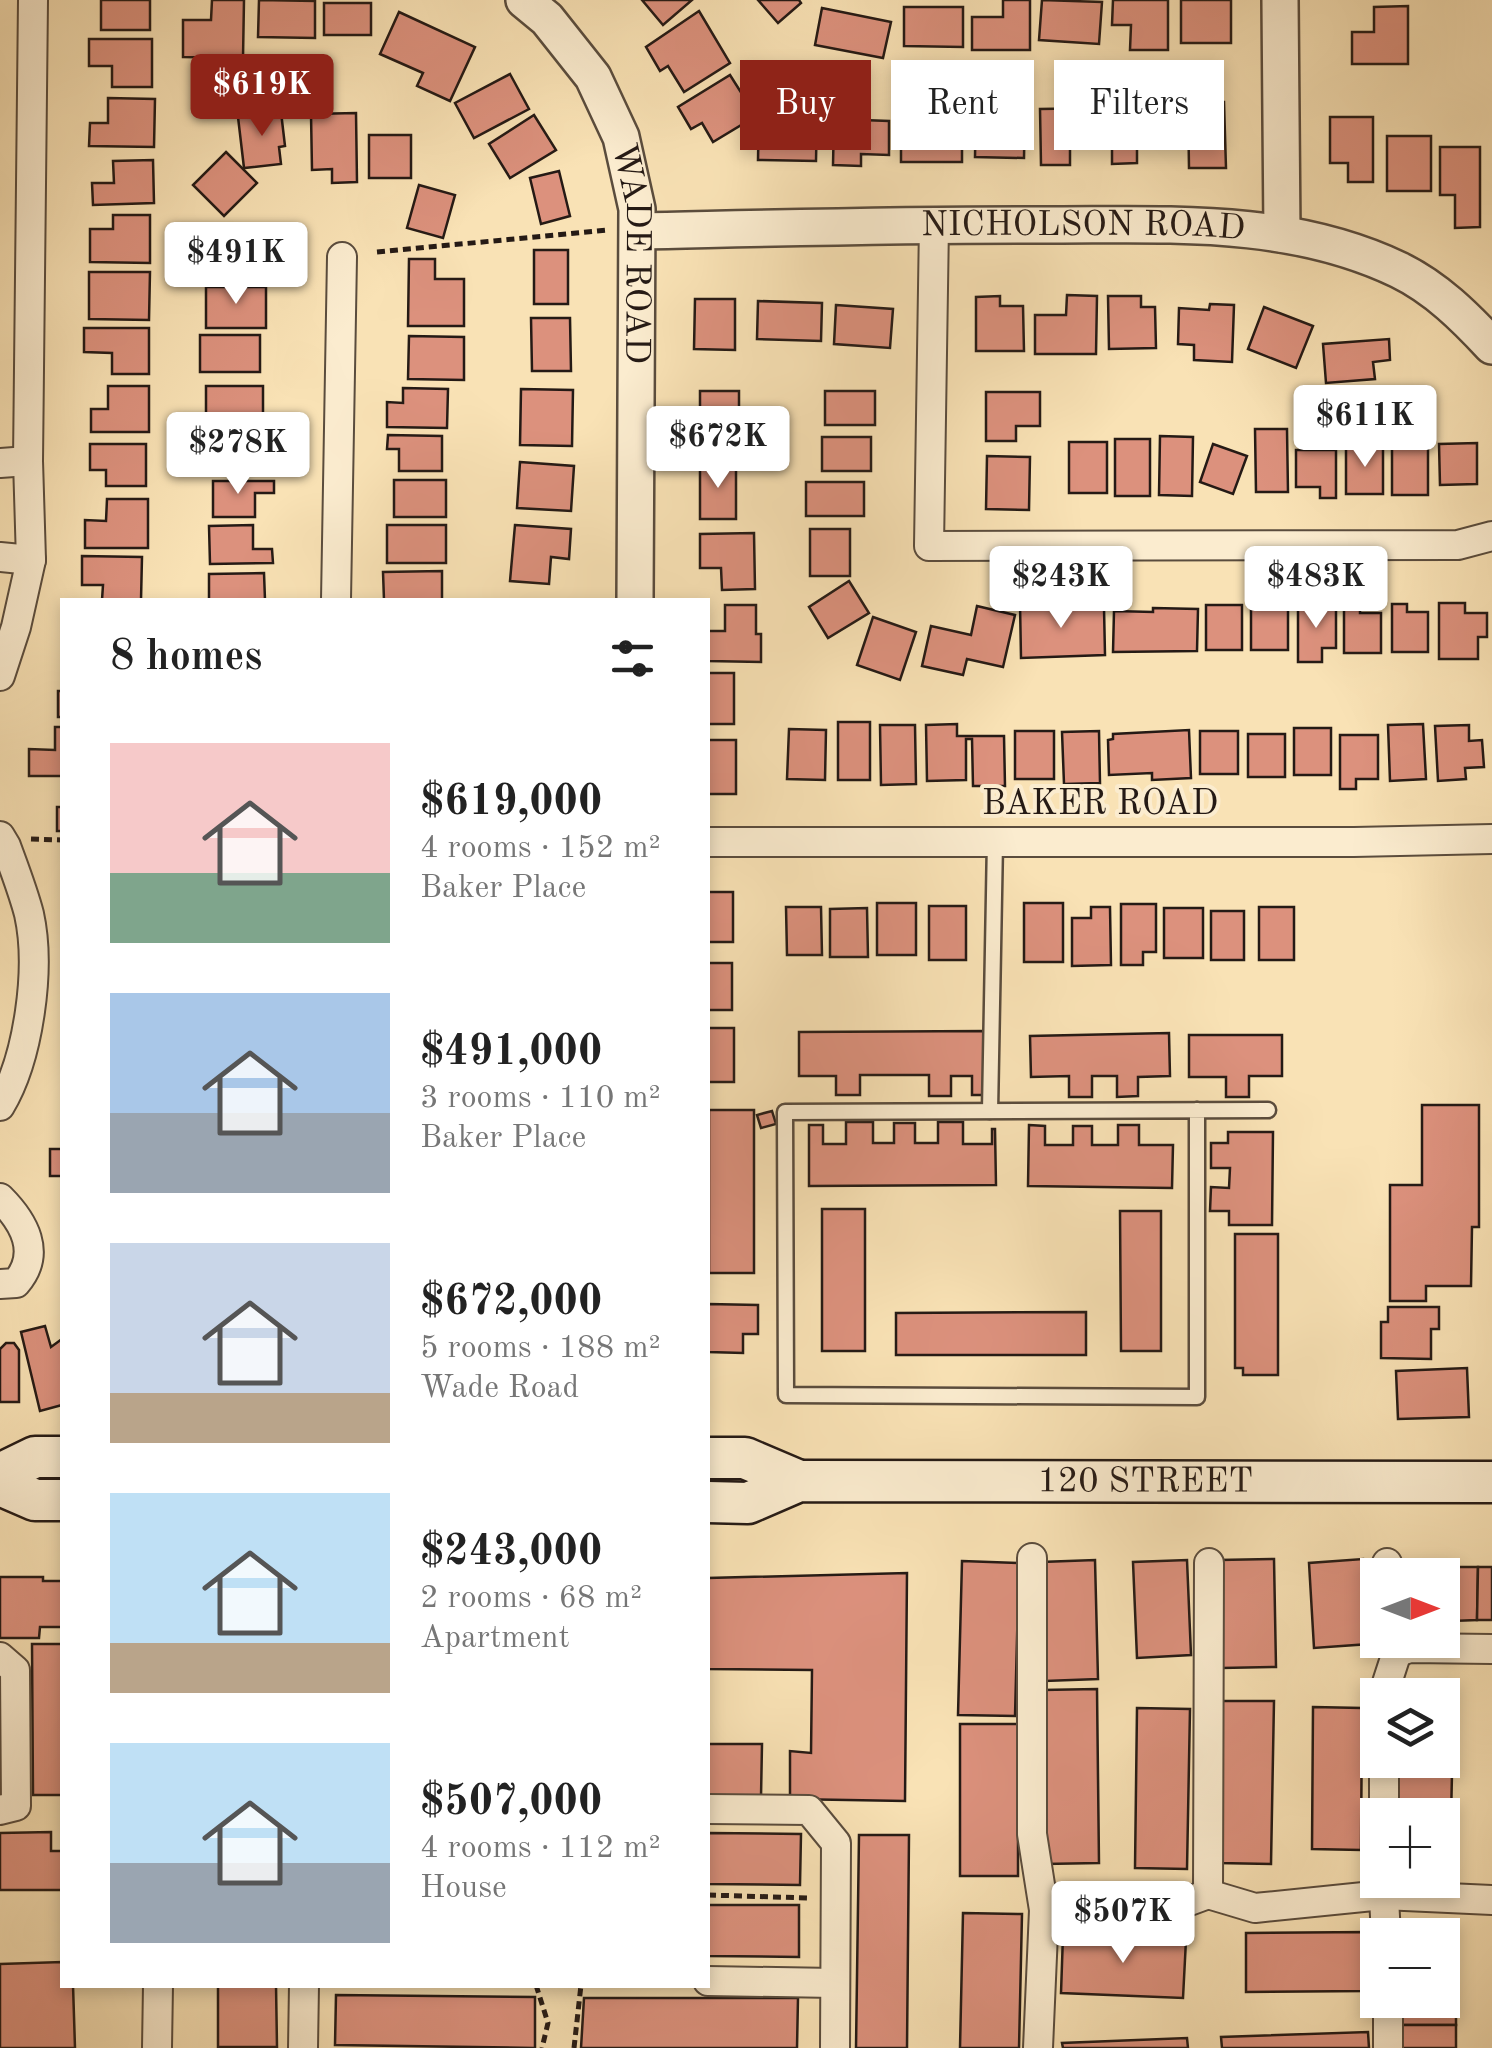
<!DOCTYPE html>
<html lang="en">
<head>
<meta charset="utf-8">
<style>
  :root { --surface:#fff; --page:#f2f2f2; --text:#222; --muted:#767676; --accent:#8f2418 }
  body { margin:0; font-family:"Old Standard TT",serif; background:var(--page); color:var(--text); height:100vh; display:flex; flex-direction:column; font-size:38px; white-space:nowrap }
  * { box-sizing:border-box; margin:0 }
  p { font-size:32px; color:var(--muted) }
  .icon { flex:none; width:55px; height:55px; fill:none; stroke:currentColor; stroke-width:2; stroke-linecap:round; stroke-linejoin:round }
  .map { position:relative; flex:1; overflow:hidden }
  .drawer { position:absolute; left:60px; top:598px; width:650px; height:1390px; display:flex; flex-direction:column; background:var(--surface); border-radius:0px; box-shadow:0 5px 15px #0003 }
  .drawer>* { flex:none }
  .hud { position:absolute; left:740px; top:60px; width:600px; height:90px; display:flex; gap:20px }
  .needle { width:65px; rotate:90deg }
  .buttons { position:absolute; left:1360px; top:1558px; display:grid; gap:20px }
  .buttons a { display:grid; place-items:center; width:100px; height:100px; border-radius:0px; background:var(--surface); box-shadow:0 5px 15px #0003; font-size:50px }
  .price { position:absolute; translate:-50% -85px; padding:0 22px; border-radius:10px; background:#fff; color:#222; font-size:32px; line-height:65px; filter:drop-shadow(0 2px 5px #0008) }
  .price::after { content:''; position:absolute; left:50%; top:60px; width:30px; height:22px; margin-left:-15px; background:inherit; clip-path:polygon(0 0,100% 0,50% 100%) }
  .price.current { background:var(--accent); color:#fff }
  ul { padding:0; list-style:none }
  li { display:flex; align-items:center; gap:30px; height:250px; padding:0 50px }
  li span { display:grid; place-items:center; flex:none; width:280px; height:200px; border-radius:0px; color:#555 }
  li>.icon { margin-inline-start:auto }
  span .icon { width:120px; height:120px; fill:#fffc; stroke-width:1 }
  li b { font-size:42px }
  h2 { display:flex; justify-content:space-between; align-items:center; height:120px; padding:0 50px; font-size:42px }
  .tag { padding:0 35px; border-radius:0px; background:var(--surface); box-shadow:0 5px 15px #0003; font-size:35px; line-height:90px }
  .tag.current { background:var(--accent); color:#fff }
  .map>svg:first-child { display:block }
</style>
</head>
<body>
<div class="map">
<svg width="1492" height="2048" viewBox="0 0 1492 2048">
  <rect width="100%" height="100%" fill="#f9e2b5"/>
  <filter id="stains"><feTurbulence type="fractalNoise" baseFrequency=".002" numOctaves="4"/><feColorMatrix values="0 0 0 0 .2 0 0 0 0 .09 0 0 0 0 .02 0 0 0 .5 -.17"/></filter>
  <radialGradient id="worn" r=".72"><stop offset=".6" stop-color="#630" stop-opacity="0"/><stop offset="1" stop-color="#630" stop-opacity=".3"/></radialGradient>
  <g fill="#dc917d" stroke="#251a15" stroke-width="2.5">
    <rect x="101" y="0" width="49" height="30"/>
    <path d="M212,0H244L243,58L183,57V20H211Z"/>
    <path d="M259,0L315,1V38L258,37Z"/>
    <path d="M642,0H692L663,25Z"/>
    <path d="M758,0H799L801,3L778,23Z"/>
    <path d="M1003,0H1030V50H972V17H1003Z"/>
    <path d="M1042,0L1102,2L1099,44L1039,40Z"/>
    <path d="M1113,0H1168V50H1130L1131,25H1112Z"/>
    <rect x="1181" y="0" width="50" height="43"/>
    <rect x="324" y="3" width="47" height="32"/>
    <path d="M1408,6V64H1352V32H1374V7Z"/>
    <path d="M904,7H963V47L904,46Z"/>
    <path d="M822,8L891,22L883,58L815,45Z"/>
    <path d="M699,11L730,63L684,92L668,66L660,71L646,47Z"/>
    <path d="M399,12L475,47L450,101L417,86L423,73L380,54Z"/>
    <path d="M89,39H152V87H112V66H89Z"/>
    <path d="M510,74L529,109L474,138L455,103Z"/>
    <path d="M730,75L756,116L713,142L702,123L691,129L678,107Z"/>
    <path d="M108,98L155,99L154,147L89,146L90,123H108Z"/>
    <path d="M976,102H1025L1024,158L975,157Z"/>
    <path d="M1224,102L1226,168H1189L1188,103Z"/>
    <path d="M1100,108L1101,139H1070V165H1041L1040,109Z"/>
    <path d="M759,109L817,111L816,161L758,160Z"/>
    <path d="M901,109H950V127H962V162H901Z"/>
    <path d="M1167,109L1168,145L1137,146V163L1112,164V110Z"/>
    <path d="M281,112L285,146L279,147L281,164L244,168L238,117Z"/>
    <path d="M356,113L357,182L332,183V169L312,170L311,114Z"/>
    <path d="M534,115L556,150L510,178L489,144Z"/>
    <path d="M1330,117H1373V182H1348V163H1330Z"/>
    <path d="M834,119L889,121V155L861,154V166L833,165Z"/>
    <rect x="369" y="135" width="42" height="43"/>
    <rect x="1387" y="136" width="44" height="55"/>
    <path d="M1440,147H1480V227L1455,228V195H1440Z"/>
    <path d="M226,152L257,183L224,216L193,185Z"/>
    <path d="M153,160L154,203L93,205L92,183H114L113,161Z"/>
    <path d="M559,171L570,216L541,224L530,178Z"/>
    <path d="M419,185L455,195L443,238L407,228Z"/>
    <path d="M113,215H150V263L90,262V229H113Z"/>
    <path d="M205,229H239V251H258V278H205Z"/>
    <rect x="534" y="250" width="34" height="54"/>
    <path d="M409,259H435V279H464V326H408Z"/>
    <path d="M89,272H150L149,320L89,319Z"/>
    <rect x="206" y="287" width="60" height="41"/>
    <path d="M1067,295L1097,296L1096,354H1035V315H1066Z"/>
    <path d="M1000,296V306H1023L1024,351H976V297Z"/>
    <path d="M1108,296H1141V307H1155L1156,348L1109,349Z"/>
    <path d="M695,299H735V350L694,349Z"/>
    <path d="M758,301L822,303L821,341L757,339Z"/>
    <path d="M1210,304L1234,305L1232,362L1194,360V345L1178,344L1179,308L1209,310Z"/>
    <path d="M836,305L893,309L890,348L834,344Z"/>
    <path d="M1264,307L1313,326L1296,368L1248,349Z"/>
    <path d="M531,318H570L571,371H532Z"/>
    <path d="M84,328H149V374H112V353L84,352Z"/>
    <rect x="200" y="335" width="60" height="37"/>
    <path d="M409,336L464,337V380L408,379Z"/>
    <path d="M1389,339L1390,360L1373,362L1375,379L1326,383L1323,344Z"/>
    <path d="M108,386H149V432H91V409H108Z"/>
    <rect x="206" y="386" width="57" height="38"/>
    <path d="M403,388L448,389L447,428L387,427V402L403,403Z"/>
    <path d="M521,389L573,390L572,446L520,445Z"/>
    <rect x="700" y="391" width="39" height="52"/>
    <rect x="825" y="391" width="50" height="34"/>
    <path d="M986,392H1040V426H1016V441H986Z"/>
    <path d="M1255,429H1287L1288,492H1256Z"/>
    <rect x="213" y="433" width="47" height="39"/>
    <path d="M388,435L442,436V471H399V449H387Z"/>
    <path d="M1160,436L1193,437L1192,496L1159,495Z"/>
    <rect x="822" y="437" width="49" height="34"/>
    <rect x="1115" y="439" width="35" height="57"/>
    <rect x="1392" y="439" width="36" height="56"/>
    <rect x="1069" y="442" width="38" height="51"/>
    <path d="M1477,443V484L1440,485L1439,444Z"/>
    <path d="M90,444H146V486H106V470H90Z"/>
    <path d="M1213,444L1247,456L1233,494L1200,482Z"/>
    <rect x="1346" y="447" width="37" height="47"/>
    <path d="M1296,450H1336V498H1320V487H1296Z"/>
    <path d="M987,456L1030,457L1029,510L986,509Z"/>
    <path d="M520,462L574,466L571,511L517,508Z"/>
    <rect x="700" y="463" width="36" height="56"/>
    <rect x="394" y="480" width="52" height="37"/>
    <path d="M213,481H274V493H255V517H213Z"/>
    <rect x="806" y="482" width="58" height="34"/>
    <path d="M107,499H148V548H85V520L106,521Z"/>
    <path d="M253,525V549H272L273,563L210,564L209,526Z"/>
    <rect x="387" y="525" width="59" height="38"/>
    <path d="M515,525L571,529L569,559L551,557L549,584L510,581Z"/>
    <rect x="810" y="529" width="40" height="47"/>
    <path d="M754,533L755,589L722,590L721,568H700V534Z"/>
    <path d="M82,556L142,557L141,600H102L103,585H82Z"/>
    <path d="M442,571V600H384L383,572Z"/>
    <path d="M264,573L265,600H209V574Z"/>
    <path d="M849,581L869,613L828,638L809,607Z"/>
    <path d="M1344,603H1360V613H1381V653H1344Z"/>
    <path d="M1439,603H1465V613H1487V637H1478V659H1439Z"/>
    <path d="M1020,604H1059V609L1104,608L1105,655L1021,658Z"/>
    <path d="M1392,604H1407V612H1428V652H1392Z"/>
    <path d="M725,605H756V634H761V662L708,661V631H725Z"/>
    <rect x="1206" y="605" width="36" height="45"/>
    <path d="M1298,605H1336V648H1322V662H1298Z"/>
    <path d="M977,606L1015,615L1003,667L967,659L963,675L922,666L931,626L971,635Z"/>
    <rect x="1251" y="606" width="37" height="44"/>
    <path d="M1153,608L1198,609L1197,651L1113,652L1114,611L1153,612Z"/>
    <path d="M873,617L916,632L900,680L857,665Z"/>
    <rect x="708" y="673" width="26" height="51"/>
    <rect x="58" y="691" width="4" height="26"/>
    <rect x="838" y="722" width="32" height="58"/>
    <path d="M957,724V736H1004L1005,786H973L972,739H966V780L927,781L926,725Z"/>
    <path d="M1423,724L1426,779L1390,781L1388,725Z"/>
    <path d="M880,725H915L916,784L881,785Z"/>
    <path d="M1469,725V741L1482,740L1484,767L1465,768L1466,779L1438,781L1435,726Z"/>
    <path d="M55,727H62V776H29V749L55,750Z"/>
    <rect x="1294" y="728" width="37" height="47"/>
    <path d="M789,729L826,730L825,780L787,779Z"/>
    <path d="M1189,730L1191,778L1152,780V773L1109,775L1108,740L1113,739V734Z"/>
    <rect x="1015" y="731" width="39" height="48"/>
    <path d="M1099,731L1100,783L1064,784L1062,732Z"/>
    <rect x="1200" y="731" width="38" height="43"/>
    <rect x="1248" y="734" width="37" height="43"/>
    <path d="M1340,735H1378V779H1356V789H1340Z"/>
    <rect x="708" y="740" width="28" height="54"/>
    <rect x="57" y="807" width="5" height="24"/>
    <rect x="708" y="892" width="25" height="50"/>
    <rect x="877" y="903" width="39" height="52"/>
    <rect x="1024" y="903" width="39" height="59"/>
    <path d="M1121,904H1156V952H1143V965H1121Z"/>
    <rect x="929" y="906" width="37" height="54"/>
    <path d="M786,907H821L822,955H787Z"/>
    <path d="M1091,907H1110L1111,965L1072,966V918H1091Z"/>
    <rect x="1259" y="907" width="35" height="53"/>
    <path d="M867,908L868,957H830V909Z"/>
    <rect x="1164" y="908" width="39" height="50"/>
    <rect x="1211" y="911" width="33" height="49"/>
    <rect x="708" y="963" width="24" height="47"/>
    <rect x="708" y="1028" width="26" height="54"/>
    <path d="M985,1031V1095H972V1076H951V1096H929V1075H860V1095H836V1076H799V1032Z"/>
    <path d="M1169,1033L1170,1076L1138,1077V1096L1117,1097V1076H1092V1097H1069V1076L1031,1077L1030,1036Z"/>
    <path d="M1189,1035H1282V1076H1249V1097H1226V1077H1189Z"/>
    <path d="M1422,1105H1479V1227H1472L1471,1286H1426V1301H1390V1185H1422Z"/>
    <rect x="709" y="1110" width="45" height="163"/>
    <path d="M772,1111L776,1124L761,1128L757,1115Z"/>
    <path d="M846,1122H873V1143H894V1123H915V1143H938V1122H963V1144H992V1129H995L996,1185L809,1186V1125H823V1144H846Z"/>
    <path d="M1029,1125L1045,1126V1145H1073V1126H1092V1145H1118V1125H1139V1145H1173L1172,1188L1028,1186Z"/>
    <path d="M1228,1132H1273L1272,1225H1229V1211H1210L1211,1187L1229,1188L1230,1168H1211V1143H1228Z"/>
    <rect x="50" y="1149" width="12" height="27"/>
    <rect x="822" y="1209" width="43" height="142"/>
    <path d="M1120,1211H1161V1351H1121Z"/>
    <path d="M1235,1234H1278V1375H1243V1368H1235Z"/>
    <path d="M708,1304L758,1305V1334H743V1353L708,1352Z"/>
    <path d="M1388,1307H1439V1329H1431V1359L1381,1358V1322H1388Z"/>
    <path d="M1086,1312V1355H896V1313Z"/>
    <path d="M45,1326L51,1347L62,1339V1405L40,1411L21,1332Z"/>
    <path d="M6,1343H14L19,1350V1402H0V1349Z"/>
    <path d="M1467,1368L1469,1417L1398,1419L1396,1371Z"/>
    <path d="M1274,1559L1276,1667L1222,1668L1219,1560Z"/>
    <path d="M1363,1559L1369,1644L1314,1648L1309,1563Z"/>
    <path d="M1095,1560L1098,1679L1045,1681L1041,1562Z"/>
    <path d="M1187,1560L1191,1655L1137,1658L1133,1562Z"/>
    <path d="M962,1561L1019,1563L1015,1716L958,1715Z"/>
    <rect x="1402" y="1567" width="25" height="8"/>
    <path d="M1427,1567H1453L1452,1621H1442V1575H1427Z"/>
    <path d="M1453,1567H1478L1477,1620L1452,1621Z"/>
    <path d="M1478,1567H1492V1620H1477Z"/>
    <path d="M907,1573L905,1801L790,1799V1751L811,1753L812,1670L708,1669V1578Z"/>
    <path d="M0,1577H43V1581H62V1627H40L39,1638H0Z"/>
    <path d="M32,1644H62V1795H33Z"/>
    <path d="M1097,1689L1099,1863L1044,1864L1042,1690Z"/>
    <path d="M1221,1701H1274L1271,1864L1218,1863Z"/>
    <path d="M1313,1707L1362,1708L1361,1850L1312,1849Z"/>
    <path d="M1137,1708L1190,1709L1187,1869L1135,1868Z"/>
    <rect x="960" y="1724" width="58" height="152"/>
    <path d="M1442,1727H1453L1450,1865L1442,1864V1815H1394L1396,1760H1442Z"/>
    <path d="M708,1744H762L761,1797L708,1796Z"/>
    <path d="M51,1832V1851H62V1890H0V1833Z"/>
    <path d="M708,1833L801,1834L800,1885L708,1884Z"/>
    <path d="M859,1835H909L907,2048H856Z"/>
    <path d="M708,1905H799V1957L708,1956Z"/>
    <path d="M963,1913L1022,1914L1019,2048H960Z"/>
    <path d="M1400,1928H1455V1952H1442V1935H1400Z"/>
    <path d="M1368,1932V1991L1246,1992V1933Z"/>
    <path d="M1063,1935L1186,1940L1183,1998L1061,1993Z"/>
    <path d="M1442,1952H1455V1976L1442,1977Z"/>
    <path d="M62,1962V1985H73L75,2048H0V1964Z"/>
    <path d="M1455,1976L1456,2001H1400L1442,2000V1977Z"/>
    <path d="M218,1985H276L277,2047H218Z"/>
    <path d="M336,1995L535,1997V2048L335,2045Z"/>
    <path d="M584,1998H798L797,2048H581Z"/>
    <rect x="1400" y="2001" width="56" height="24"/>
    <rect x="1400" y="2025" width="56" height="23"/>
    <path d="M1368,2032L1369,2048H1222L1221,2037Z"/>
    <path d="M1187,2038L1188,2048H1063L1062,2043Z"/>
  </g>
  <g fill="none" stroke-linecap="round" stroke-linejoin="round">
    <g stroke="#5a4c3d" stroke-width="19">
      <g id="service">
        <path d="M1197,1110V1397L786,1395L785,1112L1268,1110"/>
        <path d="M990,1111L995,841"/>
      </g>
    </g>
    <g stroke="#5a4c3d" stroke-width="32">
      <g id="minor">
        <path d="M934,224L929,546L1458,545L1492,536"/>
        <path d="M0,463L28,461"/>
        <path d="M0,557L31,560"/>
        <path d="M336,600L342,257"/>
        <path d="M0,676L16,627L31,560L28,461L33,0"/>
        <path d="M0,836L6,846C14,868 23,891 29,914C41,968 29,1058 0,1106"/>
        <path d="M708,842H1354L1492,839"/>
        <path d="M0,1198C24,1222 42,1253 16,1283L0,1284"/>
        <path d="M1032,1558V1834L1044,1910L1038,2048"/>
        <path d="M1387,1563V1575"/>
        <path d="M1397,1652L1410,1648L1492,1649"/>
        <path d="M0,1657L15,1670L16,1806L0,1810"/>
        <path d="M1383,1695L1397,1652L1392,1640"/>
        <path d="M1384,1760V1815"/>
        <path d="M708,1809L809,1810L836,1843L835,2048"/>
        <path d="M1383,1880L1386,1935"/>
        <path d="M1208,1894L1209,1563"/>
        <path d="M1044,1910L1076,1914L1181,1904L1208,1894L1255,1908L1383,1895L1492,1900"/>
        <path d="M708,1981L835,1983"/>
        <path d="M157,2048L158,1985"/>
        <path d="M303,2048L304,1985"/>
        <path d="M1388,2048V2000"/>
      </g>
    </g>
    <g stroke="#5a4c3d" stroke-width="40">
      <g id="tertiary">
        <path id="s1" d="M524,0L547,19L593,77L621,137L637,209L635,600"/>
        <path d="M1280,0L1282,234"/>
        <path id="s2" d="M638,231C777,228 916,224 1055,225C1171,225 1291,218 1399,270C1436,288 1465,317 1492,346"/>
      </g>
    </g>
    <g stroke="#251a15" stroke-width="45">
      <g id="secondary">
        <path d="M708,1458H745L799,1481"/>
        <path d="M0,1474L35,1457H62"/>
        <path d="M0,1485L35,1500H62"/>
        <path id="s3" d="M708,1502L748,1503L799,1481L1492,1482"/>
      </g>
    </g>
    <g stroke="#251a15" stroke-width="5" stroke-dasharray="8 5" stroke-linecap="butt">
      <path d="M377,252L608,230"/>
      <path d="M31,839L62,840"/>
      <path d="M708,1895L809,1898"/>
      <path d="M536,1985L548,2023L542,2048"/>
      <path d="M574,2048L581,1985"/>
    </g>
    <use href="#service" stroke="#fbeccf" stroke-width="14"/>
    <use href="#minor" stroke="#fbeccf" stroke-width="28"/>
    <use href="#tertiary" stroke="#fbeccf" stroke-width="35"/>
    <use href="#secondary" stroke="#fbeccf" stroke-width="40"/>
  </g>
  <g text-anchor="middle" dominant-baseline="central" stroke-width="8" stroke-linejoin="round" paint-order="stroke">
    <g font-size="35" fill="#251a15" stroke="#fbeccf">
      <text stroke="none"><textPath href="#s2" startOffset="445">NICHOLSON ROAD</textPath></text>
      <text stroke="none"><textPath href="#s1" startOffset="288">WADE ROAD</textPath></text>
      <text x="1100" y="804">BAKER ROAD</text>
      <text stroke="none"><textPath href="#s3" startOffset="442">120 STREET</textPath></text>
    </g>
  </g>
  <rect width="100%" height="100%" filter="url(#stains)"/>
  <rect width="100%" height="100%" fill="url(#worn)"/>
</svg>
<div class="buttons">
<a><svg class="needle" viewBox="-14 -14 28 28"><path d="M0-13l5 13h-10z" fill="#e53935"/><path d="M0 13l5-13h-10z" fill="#767676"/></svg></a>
<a><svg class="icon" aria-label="layers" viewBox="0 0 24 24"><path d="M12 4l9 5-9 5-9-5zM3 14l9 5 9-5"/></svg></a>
<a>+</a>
<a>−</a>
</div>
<b class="price current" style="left:262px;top:139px">$619K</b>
<b class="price" style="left:236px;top:307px">$491K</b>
<b class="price" style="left:1365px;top:470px">$611K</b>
<b class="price" style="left:718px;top:491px">$672K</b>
<b class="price" style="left:238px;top:497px">$278K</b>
<b class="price" style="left:1061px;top:631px">$243K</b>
<b class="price" style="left:1316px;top:631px">$483K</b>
<b class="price" style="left:1123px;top:1966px">$507K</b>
<div class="hud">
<a class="tag current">Buy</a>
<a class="tag">Rent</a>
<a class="tag">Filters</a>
</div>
<section class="drawer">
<h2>8 homes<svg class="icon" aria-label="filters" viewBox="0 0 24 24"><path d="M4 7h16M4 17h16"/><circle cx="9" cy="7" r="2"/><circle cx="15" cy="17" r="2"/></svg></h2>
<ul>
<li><span style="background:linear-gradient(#f6c9c9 65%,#7fa58c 0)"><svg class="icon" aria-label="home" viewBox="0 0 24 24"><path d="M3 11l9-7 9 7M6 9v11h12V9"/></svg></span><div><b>$619,000</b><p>4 rooms · 152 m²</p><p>Baker Place</p></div></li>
<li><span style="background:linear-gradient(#a9c7e8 60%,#9aa5b1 0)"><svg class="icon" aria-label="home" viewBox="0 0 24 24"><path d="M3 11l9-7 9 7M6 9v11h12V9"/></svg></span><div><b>$491,000</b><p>3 rooms · 110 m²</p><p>Baker Place</p></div></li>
<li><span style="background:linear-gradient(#c9d6e8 75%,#b9a48a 0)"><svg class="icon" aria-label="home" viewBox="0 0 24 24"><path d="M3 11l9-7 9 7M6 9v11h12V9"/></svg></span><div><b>$672,000</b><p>5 rooms · 188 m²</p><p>Wade Road</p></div></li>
<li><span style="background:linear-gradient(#bfe0f5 75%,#b9a48a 0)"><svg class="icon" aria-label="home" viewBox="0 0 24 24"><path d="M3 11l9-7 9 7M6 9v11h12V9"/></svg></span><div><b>$243,000</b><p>2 rooms · 68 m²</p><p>Apartment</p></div></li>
<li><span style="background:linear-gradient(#bfe0f5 60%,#9aa5b1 0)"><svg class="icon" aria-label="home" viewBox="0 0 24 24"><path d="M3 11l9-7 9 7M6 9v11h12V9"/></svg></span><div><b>$507,000</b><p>4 rooms · 112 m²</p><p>House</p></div></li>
</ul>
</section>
</div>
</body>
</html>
